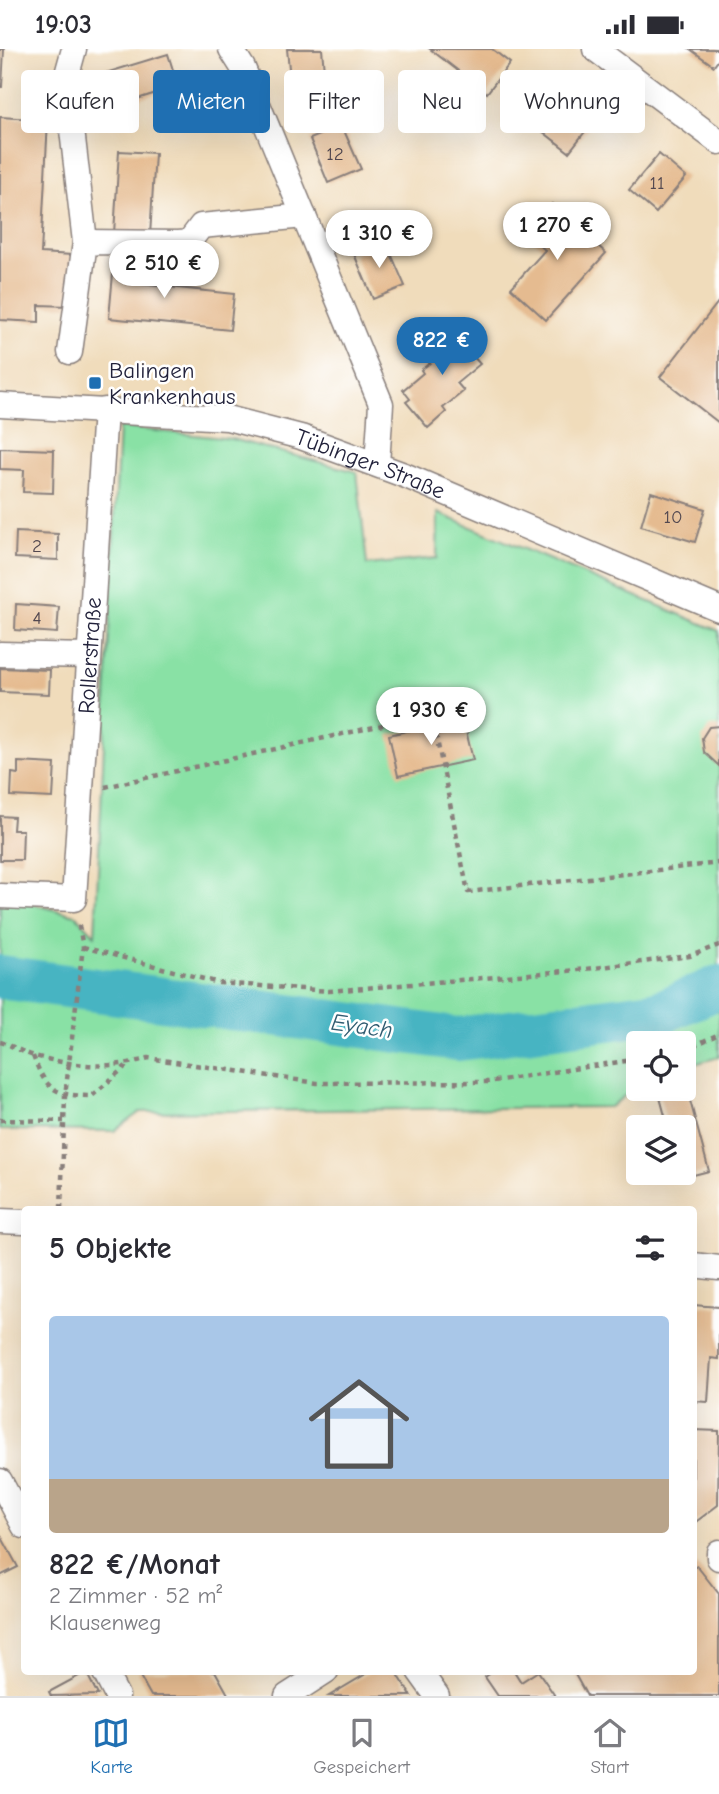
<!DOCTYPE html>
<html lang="de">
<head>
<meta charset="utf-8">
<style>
  :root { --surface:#fff; --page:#f7f7f7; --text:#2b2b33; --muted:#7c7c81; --line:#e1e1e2; --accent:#1f6fb2 }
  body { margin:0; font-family:"Comic Neue",sans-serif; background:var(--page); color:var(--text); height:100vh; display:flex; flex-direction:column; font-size:26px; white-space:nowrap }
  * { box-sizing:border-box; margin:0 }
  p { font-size:23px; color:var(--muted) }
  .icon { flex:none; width:38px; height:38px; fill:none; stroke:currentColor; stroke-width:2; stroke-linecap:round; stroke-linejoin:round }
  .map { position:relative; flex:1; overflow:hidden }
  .side { position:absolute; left:21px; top:1157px; width:676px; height:469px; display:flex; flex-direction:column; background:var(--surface); border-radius:7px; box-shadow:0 7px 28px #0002 }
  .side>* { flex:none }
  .banner { position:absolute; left:21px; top:21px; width:677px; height:63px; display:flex; gap:14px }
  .fabs { position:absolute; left:626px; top:982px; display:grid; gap:14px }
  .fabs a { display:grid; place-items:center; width:70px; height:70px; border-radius:7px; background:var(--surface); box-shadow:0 7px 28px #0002; font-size:35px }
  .price { position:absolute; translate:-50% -60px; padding:0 16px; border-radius:24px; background:#fff; color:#222; font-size:23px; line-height:46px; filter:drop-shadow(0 2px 4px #0008) }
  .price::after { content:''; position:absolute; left:50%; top:42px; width:21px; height:16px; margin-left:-10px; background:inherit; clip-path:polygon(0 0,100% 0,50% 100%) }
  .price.selected { background:var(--accent); color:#fff }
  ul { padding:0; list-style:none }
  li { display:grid; align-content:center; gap:14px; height:371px; padding:0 28px }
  li span { display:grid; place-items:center; height:217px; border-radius:7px; color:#555 }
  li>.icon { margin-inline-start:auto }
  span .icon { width:126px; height:126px; fill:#fffc; stroke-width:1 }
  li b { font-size:30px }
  h2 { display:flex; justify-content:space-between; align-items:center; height:84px; padding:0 28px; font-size:30px }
  .chip { padding:0 24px; border-radius:7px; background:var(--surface); box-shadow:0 7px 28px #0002; font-size:24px; line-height:63px }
  .chip.selected { background:var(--accent); color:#fff }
  .status { display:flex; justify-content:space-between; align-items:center; height:49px; padding:0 35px; background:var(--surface); direction:ltr }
  .status svg { height:19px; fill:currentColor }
  .tab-bar { display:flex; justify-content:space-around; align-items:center; height:98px; border-top:2px solid var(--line); background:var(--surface); font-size:19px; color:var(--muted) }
  .tab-bar a { display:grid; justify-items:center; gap:4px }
  .tab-bar .selected { color:var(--accent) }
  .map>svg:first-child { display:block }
</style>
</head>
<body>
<div class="status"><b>19:03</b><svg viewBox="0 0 49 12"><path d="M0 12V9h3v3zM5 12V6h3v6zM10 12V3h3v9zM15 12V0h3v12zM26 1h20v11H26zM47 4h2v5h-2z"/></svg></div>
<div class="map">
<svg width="719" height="1647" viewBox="0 0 719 1647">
  <rect width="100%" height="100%" fill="#fff"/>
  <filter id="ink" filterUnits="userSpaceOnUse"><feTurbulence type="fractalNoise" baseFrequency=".0143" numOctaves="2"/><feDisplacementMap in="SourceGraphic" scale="14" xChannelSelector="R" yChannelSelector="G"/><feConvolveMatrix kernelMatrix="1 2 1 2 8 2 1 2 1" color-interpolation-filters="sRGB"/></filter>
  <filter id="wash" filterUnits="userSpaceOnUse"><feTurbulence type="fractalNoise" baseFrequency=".00686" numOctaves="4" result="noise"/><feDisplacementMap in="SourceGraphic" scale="28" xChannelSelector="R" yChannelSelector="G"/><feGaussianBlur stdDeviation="1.57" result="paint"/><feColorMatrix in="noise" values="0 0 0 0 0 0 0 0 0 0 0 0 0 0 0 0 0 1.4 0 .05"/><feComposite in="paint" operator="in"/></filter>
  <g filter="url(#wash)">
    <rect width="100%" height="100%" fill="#f0dcbb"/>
    <path fill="#89e1a5" stroke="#568270" stroke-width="2" d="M119,378L232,390L357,423L367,516L437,509L438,464L719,582V1008L684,1018V994H639V1036L610,1058L140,1063L114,1082L0,1081V847L76,866L95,886Z"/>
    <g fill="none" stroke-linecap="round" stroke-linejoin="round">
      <path stroke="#47b4c2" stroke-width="44" d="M0,928L458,990L661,963L719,938"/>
    </g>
    <g id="blocks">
      <g fill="#e5bb90">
        <path d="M0,0H4L2,38H0Z"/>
        <path d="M287,0H322L326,44L292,48Z"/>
        <path d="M430,0H492L510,14L487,44Z"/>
        <path d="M690,0H719V10L714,17Z"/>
        <path d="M168,5L178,37L106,60L96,27Z"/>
        <path d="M550,43L591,75L569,103L528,71Z"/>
        <path d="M0,68L48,71L41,204L72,206L69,257L39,256V273L0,271Z"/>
        <path d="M342,77L361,120L328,134L310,90Z"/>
        <path d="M119,102L155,104L150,187L114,185Z"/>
        <path d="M659,105L686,128L656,164L629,141Z"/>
        <path d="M552,155L606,204L546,271L511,239L545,201L526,184Z"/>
        <path d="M385,191L405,237L373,250L354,205Z"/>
        <path d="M115,203L144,207L141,235L234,245L230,281L109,269Z"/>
        <path d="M719,252V374L660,328Z"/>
        <path d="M460,273L473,289L464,297L480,315L457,334L464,342L443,359L446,363L428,379L406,353L410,350L403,341L423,324L421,321L435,310L432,306L444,296L439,290Z"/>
        <path d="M0,399L54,401L53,444L23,443L24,421L0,420Z"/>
        <path d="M651,443L705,460L695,493L641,477Z"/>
        <path d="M16,483L58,485V511L15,509Z"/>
        <path d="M16,555L59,558L57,584L15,581Z"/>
        <path d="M0,619L50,621L49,645L0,643Z"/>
        <path d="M463,669L473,711L398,727L389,686Z"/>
        <path d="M719,677V717L704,703L702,689L709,678Z"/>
        <path d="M18,713L55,715L53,749L11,747L12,724L18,725Z"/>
        <path d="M0,767L14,768L13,781H23L22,811H0Z"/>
        <path d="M685,1033L709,1122L682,1129L684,1078H668L658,1041L684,1040Z"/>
        <path d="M693,1256L719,1258V1310L711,1309L708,1353L693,1352Z"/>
        <path d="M693,1381L719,1382L718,1456L693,1475Z"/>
        <path d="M0,1485L18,1518L0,1527Z"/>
        <path d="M697,1517L719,1545V1647H587L573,1622H693V1519Z"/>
        <path d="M137,1622H215L229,1647H151Z"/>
        <path d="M371,1622H396L411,1647H329Z"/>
        <path d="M494,1622H514L521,1633L538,1622L555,1647H498L485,1628Z"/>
        <path d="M86,1623L98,1646L51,1647L49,1643Z"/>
      </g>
    </g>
  </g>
  <g filter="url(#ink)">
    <use href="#blocks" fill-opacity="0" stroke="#897f7b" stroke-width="2"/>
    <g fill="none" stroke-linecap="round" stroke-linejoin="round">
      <g stroke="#897f7b" stroke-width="27">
        <g id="minor">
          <path d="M74,0L66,29L85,193"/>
          <path d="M231,0L243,19L381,355L377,415"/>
          <path d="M595,0L719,93"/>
          <path d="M70,303L85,193L179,194L189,193L201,177L304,167"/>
          <path id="s1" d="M0,356L227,369L301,388L404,426L719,560"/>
          <path d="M0,605L88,607"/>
          <path id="s2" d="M0,847L74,850L105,361"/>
          <path d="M0,1172L24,1173"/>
          <path d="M693,1216L719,1219"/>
          <path d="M0,1432L24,1477"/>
          <path d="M719,1503V1509"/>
          <path d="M104,1622L117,1647"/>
          <path d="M419,1622L437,1647"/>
          <path d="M287,1647L326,1622"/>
        </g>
      </g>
      <g stroke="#897f7b" stroke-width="4.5" stroke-dasharray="5 5" stroke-linecap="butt">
        <path d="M434,676L468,843L719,814"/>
        <path d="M105,738L432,665"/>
        <path d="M83,898L219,934L329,942L578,921L690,907L719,896"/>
        <path d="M0,993C12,996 23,1004 35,1007C71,1017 113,1021 148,1009L317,1034L488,1033L639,1010"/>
        <path d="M684,1001L719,985"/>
        <path d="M33,1007C46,1041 55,1047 92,1047L126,1017"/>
        <path d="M0,1071L64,1072"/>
        <path d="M61,1160L65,1047L83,898L78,872"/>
      </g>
      <use href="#minor" stroke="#fff" stroke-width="24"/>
    </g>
  </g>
  <rect fill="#1f6fb2" stroke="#fff" stroke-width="2.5" x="88" y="327" width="14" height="14" rx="3.5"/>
  <g text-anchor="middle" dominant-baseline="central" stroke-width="5" stroke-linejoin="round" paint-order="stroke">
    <g font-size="19" fill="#534850">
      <text x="335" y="105">12</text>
      <text x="657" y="134">11</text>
      <text x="673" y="468">10</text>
      <text x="37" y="497">2</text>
      <text x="37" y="569">4</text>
    </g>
    <g font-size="23" fill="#22223b" stroke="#fff" text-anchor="start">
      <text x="109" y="321">Balingen<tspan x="109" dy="26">Krankenhaus</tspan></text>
    </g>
    <g font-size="23" fill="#22223b" stroke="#fff">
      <text stroke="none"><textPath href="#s1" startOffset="378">Tübinger Straße</textPath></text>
      <text stroke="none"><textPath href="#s2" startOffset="318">Rollerstraße</textPath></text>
    </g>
    <g font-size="24" font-style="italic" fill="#315c71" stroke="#fff">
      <text transform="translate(362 977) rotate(8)">Eyach</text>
    </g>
  </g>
</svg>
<div class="fabs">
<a><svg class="icon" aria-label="locate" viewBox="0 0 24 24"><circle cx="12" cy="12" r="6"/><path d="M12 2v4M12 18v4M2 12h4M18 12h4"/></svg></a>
<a><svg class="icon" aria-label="layers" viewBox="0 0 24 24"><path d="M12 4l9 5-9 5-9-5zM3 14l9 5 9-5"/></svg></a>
</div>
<b class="price" style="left:557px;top:213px">1 270 €</b>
<b class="price" style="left:379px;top:221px">1 310 €</b>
<b class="price" style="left:164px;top:251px">2 510 €</b>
<b class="price selected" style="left:442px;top:328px">822 €</b>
<b class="price" style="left:431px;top:698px">1 930 €</b>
<div class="banner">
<a class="chip">Kaufen</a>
<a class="chip selected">Mieten</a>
<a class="chip">Filter</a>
<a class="chip">Neu</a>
<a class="chip">Wohnung</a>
</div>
<section class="side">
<h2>5 Objekte<svg class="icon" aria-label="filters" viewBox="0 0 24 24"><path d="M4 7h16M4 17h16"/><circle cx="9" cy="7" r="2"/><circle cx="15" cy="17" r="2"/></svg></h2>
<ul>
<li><span style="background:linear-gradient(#a9c7e8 75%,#b9a48a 0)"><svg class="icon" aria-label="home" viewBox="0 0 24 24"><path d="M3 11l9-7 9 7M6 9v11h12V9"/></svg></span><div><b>822 €/Monat</b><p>2 Zimmer · 52 m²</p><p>Klausenweg</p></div></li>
</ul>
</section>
</div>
<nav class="tab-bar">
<a class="selected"><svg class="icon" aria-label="map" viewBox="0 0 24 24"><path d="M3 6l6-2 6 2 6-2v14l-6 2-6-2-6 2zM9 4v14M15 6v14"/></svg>Karte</a>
<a><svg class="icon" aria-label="saved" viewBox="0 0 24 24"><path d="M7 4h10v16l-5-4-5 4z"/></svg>Gespeichert</a>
<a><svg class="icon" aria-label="home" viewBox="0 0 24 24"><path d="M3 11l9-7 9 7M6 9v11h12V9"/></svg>Start</a>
</nav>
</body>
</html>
